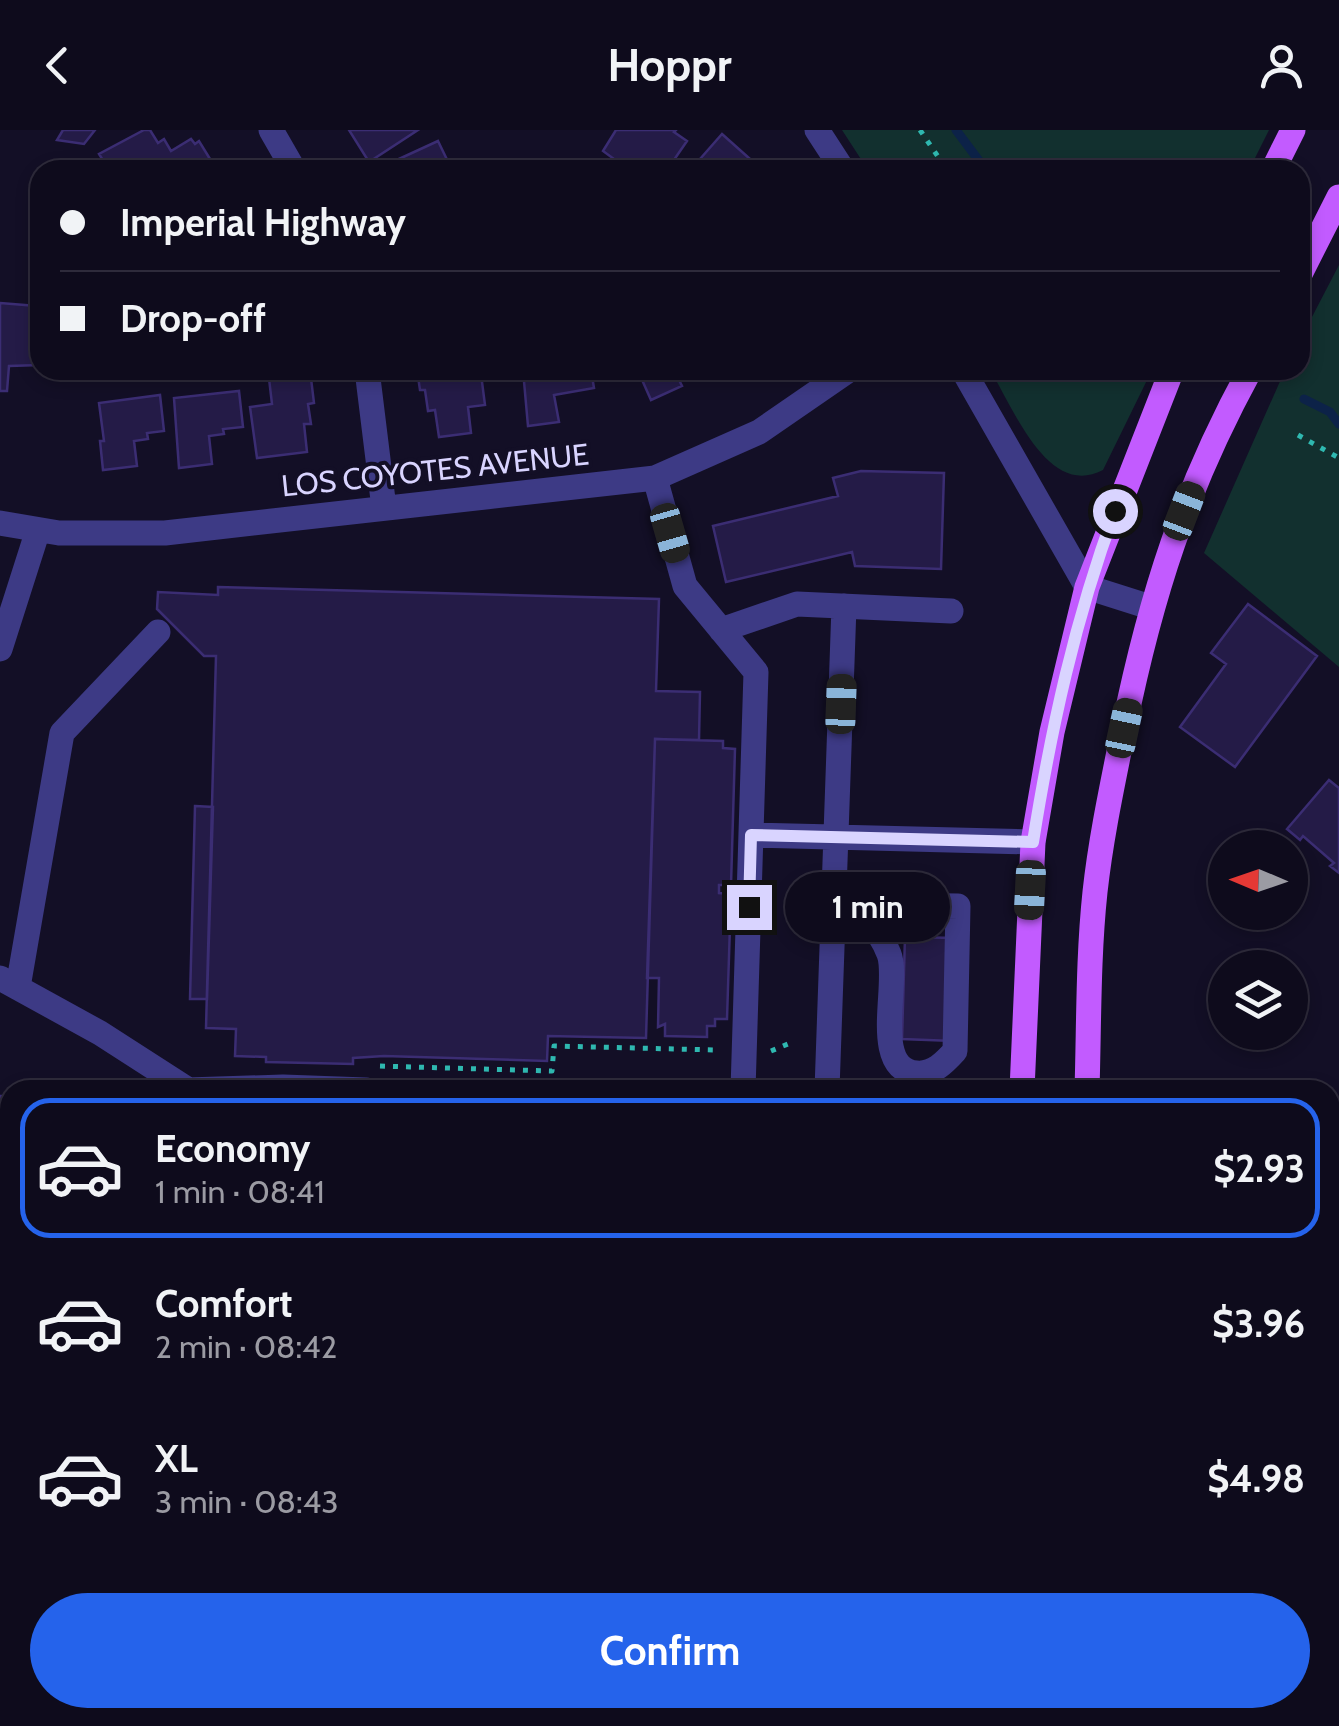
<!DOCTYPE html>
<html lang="en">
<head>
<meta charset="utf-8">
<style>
  body { margin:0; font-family:Cabin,sans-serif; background:#171425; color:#f1f3f6; height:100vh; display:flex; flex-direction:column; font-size:38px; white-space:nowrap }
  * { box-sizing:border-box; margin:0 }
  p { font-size:32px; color:#9b9ba3 }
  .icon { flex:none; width:55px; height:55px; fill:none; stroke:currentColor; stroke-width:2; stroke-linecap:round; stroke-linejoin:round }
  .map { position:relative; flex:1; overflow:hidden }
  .side { position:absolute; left:0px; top:950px; width:1340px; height:648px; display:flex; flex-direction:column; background:#0e0b1c; border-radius:30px 30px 0 0; box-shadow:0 5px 15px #0003,0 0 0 2px #2e2b3b }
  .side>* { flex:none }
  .hud { position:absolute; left:30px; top:30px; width:1280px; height:220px; border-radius:30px; box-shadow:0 5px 15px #0003,0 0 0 2px #2e2b3b; display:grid; align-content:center; height:220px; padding:0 30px; background:#0e0b1c }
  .needle { width:65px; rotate:272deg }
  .controls { position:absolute; left:1208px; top:700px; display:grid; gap:20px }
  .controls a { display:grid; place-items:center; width:100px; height:100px; border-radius:50%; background:#0e0b1c; box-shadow:0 5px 15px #0003,0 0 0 2px #2e2b3b; font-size:50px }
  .end { position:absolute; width:45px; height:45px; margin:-22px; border:12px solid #d9d4ff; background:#111; box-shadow:0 0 0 5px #111 }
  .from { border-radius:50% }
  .bubble { position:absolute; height:70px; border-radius:35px; background:#0e0b1c; box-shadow:0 5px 15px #0003,0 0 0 2px #2e2b3b; font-size:32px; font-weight:800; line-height:70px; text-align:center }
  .car { position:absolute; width:30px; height:60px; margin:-30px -15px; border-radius:12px; box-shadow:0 0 8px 2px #0007; background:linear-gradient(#222 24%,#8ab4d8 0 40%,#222 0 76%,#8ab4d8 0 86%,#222 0) }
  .hud b { display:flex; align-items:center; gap:35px; height:95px; font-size:38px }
  .hud b+b { border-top:2px solid #2e2b3b }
  .hud i { width:25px; height:25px; background:#f1f3f6 }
  ul { padding:18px 0 0; list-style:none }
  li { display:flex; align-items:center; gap:30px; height:140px; margin:0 20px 15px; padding:0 10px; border:5px solid transparent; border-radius:30px }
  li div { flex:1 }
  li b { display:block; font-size:38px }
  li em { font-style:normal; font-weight:800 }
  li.selected { border-color:#2563eb }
  li>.icon { width:90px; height:90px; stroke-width:1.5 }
  .primary-button { display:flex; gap:20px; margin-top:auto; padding:20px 30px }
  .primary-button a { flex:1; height:115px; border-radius:60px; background:#2563eb; color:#fff; font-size:40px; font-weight:800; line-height:115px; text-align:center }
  header { display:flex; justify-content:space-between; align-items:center; height:130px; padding:0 30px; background:#0e0b1c; font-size:45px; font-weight:800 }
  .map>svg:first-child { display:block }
  .green { fill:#12302f }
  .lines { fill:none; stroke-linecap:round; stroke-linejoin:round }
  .stream { stroke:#0c2248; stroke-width:9 }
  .building { fill:#241b47; stroke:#3b2d73; stroke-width:2.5 }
  .path { stroke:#2fb8b0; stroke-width:5; stroke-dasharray:5 8; stroke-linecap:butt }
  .minor { stroke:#3d3a85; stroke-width:25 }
  .major { stroke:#c25bff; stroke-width:25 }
  .route { stroke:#d9d4ff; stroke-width:12 }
  .labels { text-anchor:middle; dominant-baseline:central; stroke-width:8; stroke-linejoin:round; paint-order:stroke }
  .street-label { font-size:30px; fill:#d9d4ff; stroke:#130f26 }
</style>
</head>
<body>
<header><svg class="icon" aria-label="back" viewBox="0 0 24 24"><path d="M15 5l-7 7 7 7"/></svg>Hoppr<svg class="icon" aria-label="person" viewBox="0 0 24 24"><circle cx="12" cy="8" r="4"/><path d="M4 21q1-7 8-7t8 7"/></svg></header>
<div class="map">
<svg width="1339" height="1596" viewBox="0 0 1339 1596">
  <rect width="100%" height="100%" fill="#130f26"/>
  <path class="green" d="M842 0H1269L1249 40H868Z
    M1339 135V537L1204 423 1285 240H1300V210Z
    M990 240H1152L1103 340C1048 369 1014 279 990 240Z"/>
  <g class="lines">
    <path class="stream" d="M956 0 986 40
      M1304 269 1330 282 1339 294"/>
  </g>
  <path class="building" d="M63 0H95L84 14 57 10Z
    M144 0H150L158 13 164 9 171 21 191 9 195 14 199 11 210 29 205 31 209 37 204 40H109L99 24Z
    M349 0H418L369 32Z
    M616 0H676L674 2 687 11 667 40H629L603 21Z
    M722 4 759 37 757 40H697L693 37Z
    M438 11 452 40H375Z
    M0 173 37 176 40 179V235L9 236 7 261H0Z
    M268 240H310L314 273 308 274 311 294H304L307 322 257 328 250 277 272 274Z
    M417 240H461V246L481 244 485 275 468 277 471 303 439 307 435 280 428 281 425 260H420Z
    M523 240H591L594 258 554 265 559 292 528 296Z
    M674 240 682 256 651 270 639 243 644 240Z
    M239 261 243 297 223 299 224 304 209 306 212 334 179 338 174 268Z
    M160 265 164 301 147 303 148 309 134 311 137 336 103 340 100 311H104L99 273Z
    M861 341 944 343 941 439 855 436 852 422 726 452 713 396 838 366 833 348Z
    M218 457 659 469 656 561 700 562 699 610 655 609 646 908 548 906 547 931 384 926 353 928V934L266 932V927L235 926 236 899 206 898 216 526H204L157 479 158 462 218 465Z
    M1248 474 1317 526 1235 637 1180 597 1226 534 1211 523Z
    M655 609 723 611V618L735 619 731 755H719V763L731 764 727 889H715V896H707V907L665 906V894L658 897 659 848H647Z
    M1329 650 1339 658V743L1330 736 1334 733 1303 706 1300 710 1287 699Z
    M195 676 213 677 207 869H190Z
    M905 807 956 808 953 911 902 909Z
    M0 966H9L0 1313Z
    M1339 1091V1165L1330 1171V1097Z
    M1330 1286H1339V1380H1330Z
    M86 1588H206V1594L194 1593V1596H86Z
    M661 1588H760V1596H661Z"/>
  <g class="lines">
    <path class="path" d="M920 0 947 40
      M1298 305 1339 328
      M771 921 788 914
      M380 936 552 941 554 916 716 920
      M200 1596V1588
      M653 1596V1588"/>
    <path class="minor" d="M271 0 294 40
      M817 0 843 40
      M367 240 384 378
      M963 240 1087 457 1150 477
      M655 348 685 456 756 542 743 960
      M0 393 59 403H165L655 348 759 302 849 240
      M721 500 797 474 951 481
      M0 519 38 400
      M751 705 1033 712
      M834 774 958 776 955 921C945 932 933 945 916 943 870 938 900 852 889 824 877 793 862 787 834 774Z
      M0 848 100 903 187 959
      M18 857 62 603 158 502
      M187 960 283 957 366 960
      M827 960 844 476
      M1330 1404H1339
      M1163 1588 1173 1595 1246 1596
      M40 1596V1588
      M255 1596V1588
      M422 1596 423 1588
      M603 1596 604 1588
      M814 1596V1588
      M867 1596V1588
      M926 1596V1588
      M1276 1596 1284 1588"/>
    <path class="major" d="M1273 40 1293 0
      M1300 144 1339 67
      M1022 960 1033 712 1052 602 1087 457 1172 240
      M1087 960C1089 894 1088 828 1095 762 1101 707 1113 652 1124 597 1151 465 1185 359 1250 240
      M1004 1596V1588
      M1068 1596 1069 1588"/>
  </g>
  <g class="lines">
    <path class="route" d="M749 777 751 705 1033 712C1051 599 1075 489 1115 381"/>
  </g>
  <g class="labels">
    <g class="street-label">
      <text transform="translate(435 340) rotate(-6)">LOS COYOTES AVENUE</text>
    </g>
  </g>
</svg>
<div class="controls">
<a><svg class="needle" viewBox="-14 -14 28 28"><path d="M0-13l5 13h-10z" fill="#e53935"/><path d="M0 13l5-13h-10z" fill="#9b9ba3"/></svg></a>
<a><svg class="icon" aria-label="layers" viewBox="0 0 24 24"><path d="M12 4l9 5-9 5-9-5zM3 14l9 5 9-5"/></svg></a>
</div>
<i class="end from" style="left:1115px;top:381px"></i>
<i class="end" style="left:749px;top:777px"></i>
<div class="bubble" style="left:785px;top:742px;width:165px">1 min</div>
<i class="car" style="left:1184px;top:381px;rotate:21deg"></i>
<i class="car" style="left:670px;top:403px;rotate:164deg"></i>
<i class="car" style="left:841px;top:574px;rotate:2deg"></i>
<i class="car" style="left:1124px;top:598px;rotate:12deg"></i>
<i class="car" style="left:1030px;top:760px;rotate:183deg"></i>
<div class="hud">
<b><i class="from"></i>Imperial Highway</b>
<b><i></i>Drop-off</b>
</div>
<section class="side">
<ul>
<li class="selected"><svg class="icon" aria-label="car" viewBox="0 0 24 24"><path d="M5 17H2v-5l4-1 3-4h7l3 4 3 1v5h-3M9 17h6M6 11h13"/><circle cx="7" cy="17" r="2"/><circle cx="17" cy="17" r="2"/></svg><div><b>Economy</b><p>1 min · 08:41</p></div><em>$2.93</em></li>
<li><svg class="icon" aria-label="car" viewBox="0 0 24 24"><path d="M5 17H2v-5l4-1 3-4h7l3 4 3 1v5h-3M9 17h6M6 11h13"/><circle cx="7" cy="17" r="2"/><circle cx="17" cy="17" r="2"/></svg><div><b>Comfort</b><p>2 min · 08:42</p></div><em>$3.96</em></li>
<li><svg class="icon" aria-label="car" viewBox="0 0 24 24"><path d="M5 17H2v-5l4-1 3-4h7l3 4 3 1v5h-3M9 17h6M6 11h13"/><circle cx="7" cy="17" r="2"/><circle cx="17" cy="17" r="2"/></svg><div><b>XL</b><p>3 min · 08:43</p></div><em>$4.98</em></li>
</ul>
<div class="primary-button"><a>Confirm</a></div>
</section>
</div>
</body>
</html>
